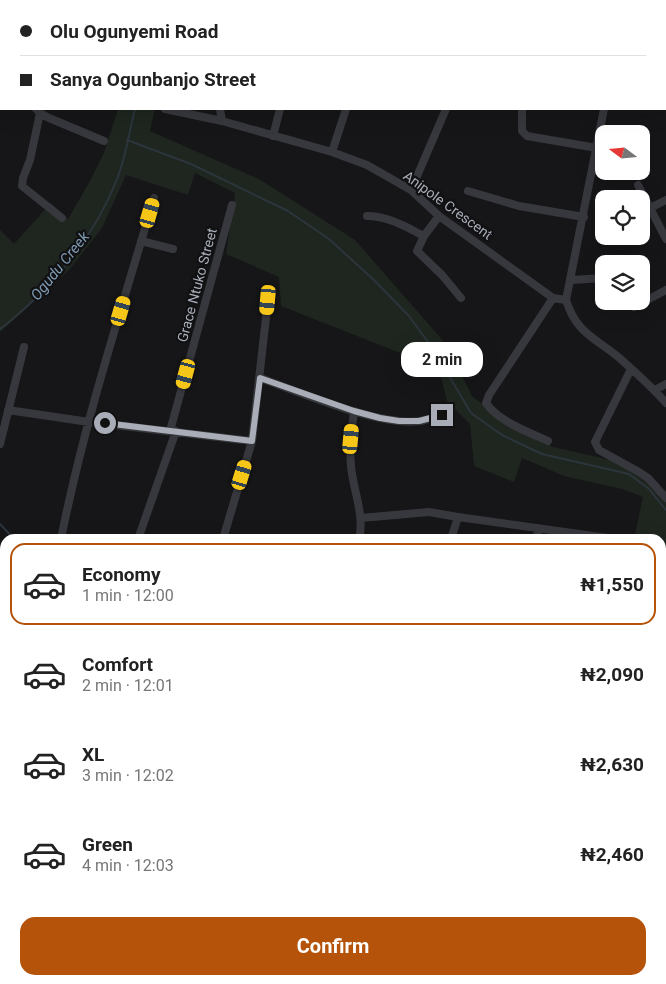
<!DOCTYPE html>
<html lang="en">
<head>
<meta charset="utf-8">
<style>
  body { margin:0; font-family:Roboto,sans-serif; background:#f2f2f2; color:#222; height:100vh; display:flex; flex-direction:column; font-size:19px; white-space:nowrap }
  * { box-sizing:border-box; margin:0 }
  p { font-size:16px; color:#767676 }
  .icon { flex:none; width:28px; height:28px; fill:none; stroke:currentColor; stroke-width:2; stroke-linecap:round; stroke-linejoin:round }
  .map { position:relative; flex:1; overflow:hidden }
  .details { position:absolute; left:0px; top:534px; width:666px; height:451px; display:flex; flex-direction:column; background:#fff; border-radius:15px 15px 0 0; box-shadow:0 5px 20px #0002 }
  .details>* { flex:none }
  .guide { position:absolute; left:0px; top:0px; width:666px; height:110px; box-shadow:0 5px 20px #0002; display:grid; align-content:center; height:110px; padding:0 20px; background:#fff }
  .needle { width:32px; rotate:286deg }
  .buttons { position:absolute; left:595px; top:125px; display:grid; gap:10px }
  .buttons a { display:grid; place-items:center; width:55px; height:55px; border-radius:10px; background:#fff; box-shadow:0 5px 20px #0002; font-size:25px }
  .end { position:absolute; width:22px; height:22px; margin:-11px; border:6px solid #a8adb8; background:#111; box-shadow:0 0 0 2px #111 }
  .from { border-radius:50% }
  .bubble { position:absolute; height:35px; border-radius:15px; background:#fff; box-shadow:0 5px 20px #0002; font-size:16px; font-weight:700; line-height:35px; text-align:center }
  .car { position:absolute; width:15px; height:30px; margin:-15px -8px; border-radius:6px; box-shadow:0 0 4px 1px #0007; background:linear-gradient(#f5c518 24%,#345 0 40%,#f5c518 0 76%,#345 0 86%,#f5c518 0) }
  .guide b { display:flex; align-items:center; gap:18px; height:48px; font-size:19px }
  .guide b+b { border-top:1px solid #e0e0e0 }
  .guide i { width:12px; height:12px; background:#222 }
  ul { padding:9px 0 0; list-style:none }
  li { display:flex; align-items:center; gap:15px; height:82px; margin:0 10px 8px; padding:0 10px; border:2px solid transparent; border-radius:15px }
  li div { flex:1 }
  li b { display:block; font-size:19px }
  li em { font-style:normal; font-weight:700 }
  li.active { border-color:#b45309 }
  li>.icon { width:45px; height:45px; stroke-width:1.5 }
  .cta { display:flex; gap:10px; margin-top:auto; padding:10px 20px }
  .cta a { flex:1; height:58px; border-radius:15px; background:#b45309; color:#fff; font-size:20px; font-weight:700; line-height:58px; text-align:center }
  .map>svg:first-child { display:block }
  .green { fill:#1e261f }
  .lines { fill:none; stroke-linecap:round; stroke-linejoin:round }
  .stream { stroke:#2c353c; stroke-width:2 }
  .minor { stroke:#37383d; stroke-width:8 }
  .route { stroke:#a8adb8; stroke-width:6 }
  .labels { text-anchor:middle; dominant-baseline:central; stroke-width:4.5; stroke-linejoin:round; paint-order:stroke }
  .street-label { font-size:14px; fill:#a8adb8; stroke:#111113 }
  .water-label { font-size:15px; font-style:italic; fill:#7f9bb3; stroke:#111113 }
</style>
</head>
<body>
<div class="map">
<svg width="666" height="984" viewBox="0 0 666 984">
  <rect width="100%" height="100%" fill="#161618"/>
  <path class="green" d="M118 109H155L150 131 259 179 355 240 445 343 472 396 514 429 553 447 619 462 643 475 666 502V591L661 589V539H634L643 497 622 489 564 476 522 458 514 482 474 466 470 424 447 401 437 362H423L281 306 279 277 226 254 235 193 195 173 188 195 126 175 102 228 69 270 0 332V230L14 244 51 203 68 219 90 181 104 153Z
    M666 625V810H661V639Z"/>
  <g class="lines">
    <path class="stream" d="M202 1 204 0
      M127 140 191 164 288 211 329 239 375 281 409 316 433 349 471 413 502 435 542 454 629 474 649 489 666 510
      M0 329C9 323 16 316 24 309 64 273 97 230 117 179 126 157 129 132 135 109
      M0 524 14 539
      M214 980 216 984"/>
    <path class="minor" d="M65 0V1
      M40 1 43 0
      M151 1 153 0
      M310 1 311 0
      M379 1 380 0
      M464 1 465 0
      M543 1 544 0
      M626 1V0
      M665 16 666 7
      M0 22 1 21
      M0 40 1 42
      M665 100 666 102
      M36 109 40 113 49 118 104 141
      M165 109 222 121 332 152 367 165 411 190 439 216 553 298 566 300C577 336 599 339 624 362 638 375 653 388 666 403
      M220 109 222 121
      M522 109V131L527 136 597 148
      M40 113 30 160 23 178 22 186 62 218
      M273 136 280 109
      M332 152 346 109
      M638 185 666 239
      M411 190 446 109
      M468 191 519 206 584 217
      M650 208 666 200
      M367 216C388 216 406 227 424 236
      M439 216 424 236 417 251 442 275 461 298
      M141 241 173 249
      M571 280 604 278
      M566 300 604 109
      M634 307 666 290
      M631 369 595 442 599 450 639 472 648 478 666 498
      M260 378C300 392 379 427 420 421 427 420 435 417 442 415
      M655 390 666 384
      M8 410 89 422 252 441
      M354 411C352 429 349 447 351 466 353 490 365 515 359 539
      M170 431 232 205
      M548 441C528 432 498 421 486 403L489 395 553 298
      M0 444 24 347
      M458 517 615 539
      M361 518 429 512 458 517 451 539
      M61 539C84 423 121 311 154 198
      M138 539 176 431
      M223 539 252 441 268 300
      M299 539 300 538
      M536 539 539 528
      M0 623 5 625
      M661 729 666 728
      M0 738 5 725
      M0 783 5 785
      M661 899 666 901
      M0 907 5 891
      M0 922 5 924
      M246 980 248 984
      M613 980 619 984
      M49 984V980
      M128 984 130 980
      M341 984V980
      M411 984V980
      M525 984 526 980"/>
  </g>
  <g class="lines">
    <path class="route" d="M105 423 252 441 260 378 354 411 380 418 399 421H419L442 415"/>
  </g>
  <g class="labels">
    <g class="street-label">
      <text transform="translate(448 205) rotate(36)">Anipole Crescent</text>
      <text transform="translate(197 285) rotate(-75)">Grace Ntuko Street</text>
    </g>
    <g class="water-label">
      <text transform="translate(60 266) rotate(-51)">Ogudu Creek</text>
    </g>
  </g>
</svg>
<div class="buttons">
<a><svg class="needle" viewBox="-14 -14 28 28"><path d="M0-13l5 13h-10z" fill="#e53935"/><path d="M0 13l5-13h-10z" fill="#767676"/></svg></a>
<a><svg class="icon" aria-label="locate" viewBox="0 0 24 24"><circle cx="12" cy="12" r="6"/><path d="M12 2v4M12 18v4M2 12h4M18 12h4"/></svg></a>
<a><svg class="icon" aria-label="layers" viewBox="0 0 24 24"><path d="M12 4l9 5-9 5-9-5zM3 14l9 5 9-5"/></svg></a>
</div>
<i class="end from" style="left:105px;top:423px"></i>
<i class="end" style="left:442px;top:415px"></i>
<div class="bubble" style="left:401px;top:342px;width:82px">2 min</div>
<i class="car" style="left:150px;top:213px;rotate:16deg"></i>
<i class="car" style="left:268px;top:300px;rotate:185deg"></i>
<i class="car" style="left:121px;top:311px;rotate:16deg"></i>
<i class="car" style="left:186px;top:374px;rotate:195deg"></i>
<i class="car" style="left:351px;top:439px;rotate:5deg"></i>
<i class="car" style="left:242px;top:475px;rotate:17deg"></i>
<div class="guide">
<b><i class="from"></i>Olu Ogunyemi Road</b>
<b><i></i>Sanya Ogunbanjo Street</b>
</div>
<section class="details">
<ul>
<li class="active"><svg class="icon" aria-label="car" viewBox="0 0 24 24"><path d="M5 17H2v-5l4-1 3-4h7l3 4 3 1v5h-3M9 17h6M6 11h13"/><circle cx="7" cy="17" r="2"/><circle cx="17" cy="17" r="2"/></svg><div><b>Economy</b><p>1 min · 12:00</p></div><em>₦1,550</em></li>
<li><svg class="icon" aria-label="car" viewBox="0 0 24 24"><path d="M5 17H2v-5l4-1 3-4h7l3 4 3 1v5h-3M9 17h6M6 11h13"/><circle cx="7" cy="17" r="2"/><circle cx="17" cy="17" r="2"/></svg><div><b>Comfort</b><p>2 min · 12:01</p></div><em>₦2,090</em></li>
<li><svg class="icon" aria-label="car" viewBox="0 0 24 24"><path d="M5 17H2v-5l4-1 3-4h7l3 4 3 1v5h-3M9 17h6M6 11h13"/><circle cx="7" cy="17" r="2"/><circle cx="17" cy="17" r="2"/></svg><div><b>XL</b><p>3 min · 12:02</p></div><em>₦2,630</em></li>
<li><svg class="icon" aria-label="car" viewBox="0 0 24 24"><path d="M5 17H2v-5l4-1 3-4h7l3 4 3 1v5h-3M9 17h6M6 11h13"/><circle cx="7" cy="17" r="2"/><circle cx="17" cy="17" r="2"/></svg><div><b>Green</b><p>4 min · 12:03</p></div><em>₦2,460</em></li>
</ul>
<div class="cta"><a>Confirm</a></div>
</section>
</div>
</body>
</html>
